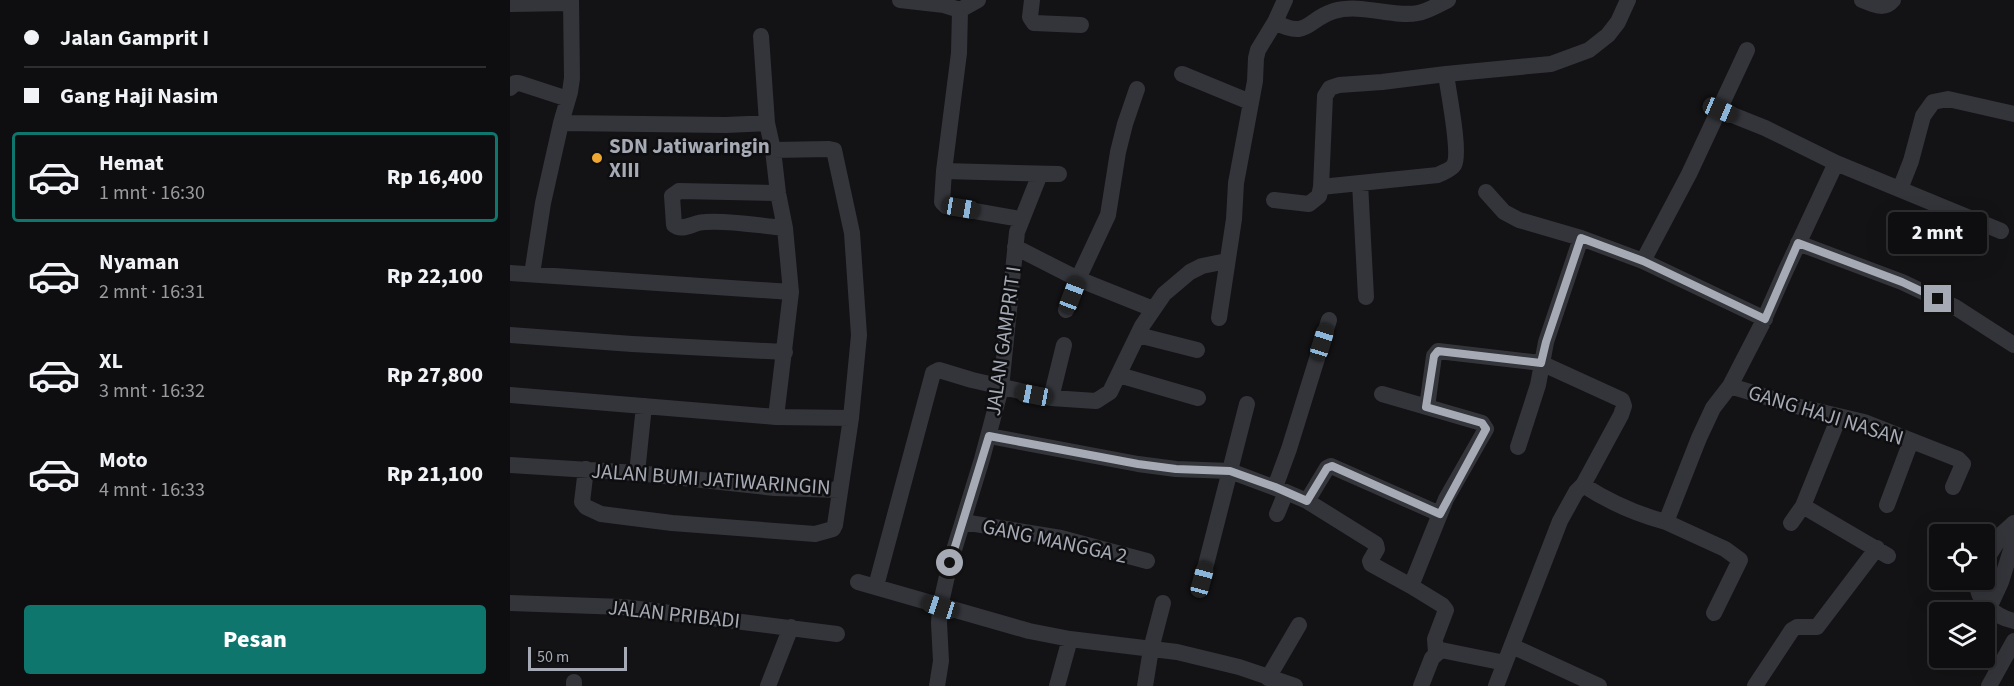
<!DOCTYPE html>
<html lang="id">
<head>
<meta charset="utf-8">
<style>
  body { margin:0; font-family:"Source Sans 3",sans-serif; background:#171719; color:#f1f3f6; height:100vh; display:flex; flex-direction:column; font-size:22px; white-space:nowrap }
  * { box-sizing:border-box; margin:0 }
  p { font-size:20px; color:#9b9c9f }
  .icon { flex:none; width:33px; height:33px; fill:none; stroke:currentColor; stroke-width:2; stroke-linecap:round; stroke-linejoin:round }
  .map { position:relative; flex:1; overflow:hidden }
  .sheet { display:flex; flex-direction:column; background:#0e0e10; width:510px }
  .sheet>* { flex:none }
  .hud { display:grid; align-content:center; height:132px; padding:0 24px; background:#0e0e10 }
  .fabs { position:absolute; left:1419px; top:524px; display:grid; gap:12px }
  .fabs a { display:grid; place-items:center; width:66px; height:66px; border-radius:6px; background:#0e0e10; box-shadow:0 6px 24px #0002,0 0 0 2px #2e2e30; font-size:30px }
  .scale { position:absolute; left:18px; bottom:15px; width:99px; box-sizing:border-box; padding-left:6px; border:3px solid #a5aab5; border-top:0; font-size:16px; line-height:21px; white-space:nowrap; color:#a5aab5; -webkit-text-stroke:4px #0e0e10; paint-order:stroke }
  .end { position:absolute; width:27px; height:27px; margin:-14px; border:8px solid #a5aab5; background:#111; box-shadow:0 0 0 3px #111 }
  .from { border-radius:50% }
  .bubble { position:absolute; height:42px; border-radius:6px; background:#0e0e10; box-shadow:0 6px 24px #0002,0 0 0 2px #2e2e30; font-size:20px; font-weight:800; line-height:42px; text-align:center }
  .car { position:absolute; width:18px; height:36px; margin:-18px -9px; border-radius:8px; box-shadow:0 0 4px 2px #0007; background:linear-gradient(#222 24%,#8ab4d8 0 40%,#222 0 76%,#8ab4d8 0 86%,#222 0) }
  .hud b { display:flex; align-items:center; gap:21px; height:57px; font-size:22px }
  .hud b+b { border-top:2px solid #2e2e30 }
  .hud i { width:15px; height:15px; background:#f1f3f6 }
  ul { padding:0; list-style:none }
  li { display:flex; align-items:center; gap:18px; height:90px; margin:0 12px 9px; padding:0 12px; border:3px solid transparent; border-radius:6px }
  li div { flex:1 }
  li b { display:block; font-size:22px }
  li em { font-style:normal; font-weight:800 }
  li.on { border-color:#0f766e }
  li>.icon { width:54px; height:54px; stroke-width:1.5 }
  .button { display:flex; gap:12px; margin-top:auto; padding:12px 24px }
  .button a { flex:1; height:69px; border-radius:6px; background:#0f766e; color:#fff; font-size:24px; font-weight:800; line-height:69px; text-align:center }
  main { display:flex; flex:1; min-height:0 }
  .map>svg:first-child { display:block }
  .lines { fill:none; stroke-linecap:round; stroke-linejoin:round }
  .minor { stroke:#34353a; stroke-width:16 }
  .route { stroke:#a5aab5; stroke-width:8 }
  .poi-dot { fill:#eea832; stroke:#0e0e10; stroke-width:2 }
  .labels { text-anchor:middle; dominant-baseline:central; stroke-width:5; stroke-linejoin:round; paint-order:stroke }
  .poi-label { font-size:21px; font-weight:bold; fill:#a5aab5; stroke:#0e0e10; text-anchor:start }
  .street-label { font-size:21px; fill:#a5aab5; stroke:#0e0e10 }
</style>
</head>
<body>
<main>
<section class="sheet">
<div class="hud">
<b><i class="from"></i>Jalan Gamprit I</b>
<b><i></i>Gang Haji Nasim</b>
</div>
<ul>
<li class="on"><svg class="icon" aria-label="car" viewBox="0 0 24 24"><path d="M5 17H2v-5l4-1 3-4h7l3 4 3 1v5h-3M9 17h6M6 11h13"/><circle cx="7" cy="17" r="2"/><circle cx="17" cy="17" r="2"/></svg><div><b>Hemat</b><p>1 mnt · 16:30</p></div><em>Rp 16,400</em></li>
<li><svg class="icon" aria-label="car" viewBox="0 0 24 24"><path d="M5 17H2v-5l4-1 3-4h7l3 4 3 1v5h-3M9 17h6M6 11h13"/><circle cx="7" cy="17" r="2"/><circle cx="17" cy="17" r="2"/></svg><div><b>Nyaman</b><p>2 mnt · 16:31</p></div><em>Rp 22,100</em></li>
<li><svg class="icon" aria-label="car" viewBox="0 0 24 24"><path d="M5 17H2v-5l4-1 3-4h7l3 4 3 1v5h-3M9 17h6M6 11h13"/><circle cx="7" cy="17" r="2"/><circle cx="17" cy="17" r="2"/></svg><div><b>XL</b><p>3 mnt · 16:32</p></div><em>Rp 27,800</em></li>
<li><svg class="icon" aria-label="car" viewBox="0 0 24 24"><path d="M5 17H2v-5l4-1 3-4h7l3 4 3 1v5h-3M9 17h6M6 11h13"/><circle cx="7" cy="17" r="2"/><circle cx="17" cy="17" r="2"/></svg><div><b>Moto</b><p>4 mnt · 16:33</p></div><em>Rp 21,100</em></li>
</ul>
<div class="button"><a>Pesan</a></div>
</section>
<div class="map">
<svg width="1504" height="686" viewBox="0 0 1504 686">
  <rect width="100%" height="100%" fill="#131315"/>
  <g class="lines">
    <path class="minor" d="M390 0 434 5 450 10 468 0
      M522 0 520 17 524 23 571 25
      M1352 0C1363 4 1374 11 1383 0
      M0 4 61 3
      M450 10 449 53 434 171 432 202 436 206 510 219
      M765 22C798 40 797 19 824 11 851 3 884 18 908 13 918 11 928 5 938 0
      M251 36 257 123 263 150 268 193 275 228 281 292 266 417 341 418
      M672 74 740 102
      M936 74C938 91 951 153 944 165 941 170 933 172 928 175L811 187 815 96 820 88 829 85 872 82 936 74 1041 64 1079 50 1098 35 1108 22 1118 0
      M0 88 5 83H9L58 99
      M1210 110 1255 128 1326 163
      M51 123 216 125 257 123
      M434 171 549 174
      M850 183 856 297
      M1390 189 1401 161 1413 116 1423 102 1438 99 1504 114
      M976 192 994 212 1009 220 1071 238 1133 261 1255 319
      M268 193 169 191 162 196 164 225C173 232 184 222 195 222 221 220 249 226 275 228
      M764 200 799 204 809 196 811 187
      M1288 243 1392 282 1445 307 1504 345
      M505 247 568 279 643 309
      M1133 261 1179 174 1237 50
      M0 273 281 292
      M22 274 33 203 51 123 60 92 62 78 61 0
      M556 310 568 279 598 215 608 152 615 124 627 89
      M709 318 724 219 726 183 745 81 746 58 748 50 765 22 775 0
      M0 335 122 344 275 352
      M628 335 687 350
      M609 375 688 398
      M1220 386 1286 406 1354 422 1448 459 1453 464 1443 487
      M872 394 972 423 976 429 936 499 901 586 932 605 936 610 925 639 926 653
      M0 395 266 417
      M541 398 554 345
      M917 407 924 356 928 351 1031 363 1112 400 1114 406 1111 415 1073 485
      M1329 417 1293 506 1378 556
      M479 436 628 464 666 469 720 471 776 492 767 514
      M1008 447 1028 385 1036 342 1071 238
      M0 465 127 473 265 488 330 490
      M76 469 72 502 76 507 91 514 162 523 305 534 323 529 325 525 341 418 349 335 342 233 324 150 319 149 263 150
      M127 473 134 406
      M765 487 779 449 819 320
      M776 492 797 501 866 544 867 549 860 561 861 564 901 586
      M797 501 817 468 821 466 930 514
      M1377 505 1401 441
      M453 522 551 538 637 561
      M1156 522 1215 549 1230 560 1204 613
      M1281 523 1293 506
      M1474 563 1493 533 1504 523
      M1467 579C1465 600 1485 617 1504 621
      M692 580 737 404
      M348 582 519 631 560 639 667 652 729 667 785 686
      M366 586 423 373 429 370 462 380 541 398 586 401 600 392 632 326 654 294 680 272 692 266 717 261
      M0 603 113 607 327 634
      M1479 608 1491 582 1504 540
      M1002 646 1089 686
      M758 678 789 625
      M64 686V682
      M258 686 281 627
      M427 686 431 661 429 623 430 607 440 563 472 459 491 388 507 232 530 174
      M547 686 560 639
      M635 686 641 649 653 603
      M911 686 922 658 931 650 995 663
      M986 686 1050 521 1066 492 1073 485C1099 502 1126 514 1156 522L1189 438 1203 408 1220 386 1252 324 1275 272 1326 163 1491 231
      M1245 686 1282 630 1287 627H1307L1367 548
      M1479 686 1504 641"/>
  </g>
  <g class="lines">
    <path class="route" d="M440 563 479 436 628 464 666 469 720 471 765 487 797 501 817 468 822 466 930 514 976 429 972 423 916 407 924 356 928 351 1031 363 1036 342 1071 238 1133 261 1255 319 1288 243 1392 282 1428 299"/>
  </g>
  <circle class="poi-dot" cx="87" cy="158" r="6"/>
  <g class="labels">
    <g class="poi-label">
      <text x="99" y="146">SDN Jatiwaringin<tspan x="99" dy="24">XIII</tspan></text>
    </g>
    <g class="street-label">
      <text transform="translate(493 341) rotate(-82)">JALAN GAMPRIT I</text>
      <text transform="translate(1316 415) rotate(17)">GANG HAJI NASAN</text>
      <text transform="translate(201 479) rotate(4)">JALAN BUMI JATIWARINGIN</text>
      <text transform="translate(545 541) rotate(12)">GANG MANGGA 2</text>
      <text transform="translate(164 614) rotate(6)">JALAN PRIBADI</text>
    </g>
  </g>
</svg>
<div class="fabs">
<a><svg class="icon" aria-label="locate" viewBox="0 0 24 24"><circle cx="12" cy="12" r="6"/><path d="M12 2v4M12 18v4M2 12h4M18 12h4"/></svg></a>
<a><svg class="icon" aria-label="layers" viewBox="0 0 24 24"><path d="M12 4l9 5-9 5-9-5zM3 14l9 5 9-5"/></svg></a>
</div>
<div class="scale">50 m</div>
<i class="end from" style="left:440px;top:563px"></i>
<i class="end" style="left:1428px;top:299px"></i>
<div class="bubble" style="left:1378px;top:212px;width:99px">2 mnt</div>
<i class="car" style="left:1210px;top:110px;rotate:113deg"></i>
<i class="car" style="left:451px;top:208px;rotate:100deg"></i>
<i class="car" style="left:562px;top:295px;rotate:21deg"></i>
<i class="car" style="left:812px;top:342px;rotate:17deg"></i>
<i class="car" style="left:524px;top:395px;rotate:281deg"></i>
<i class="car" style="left:692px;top:580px;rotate:15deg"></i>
<i class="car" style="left:430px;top:607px;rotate:288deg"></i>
</div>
</main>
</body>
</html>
